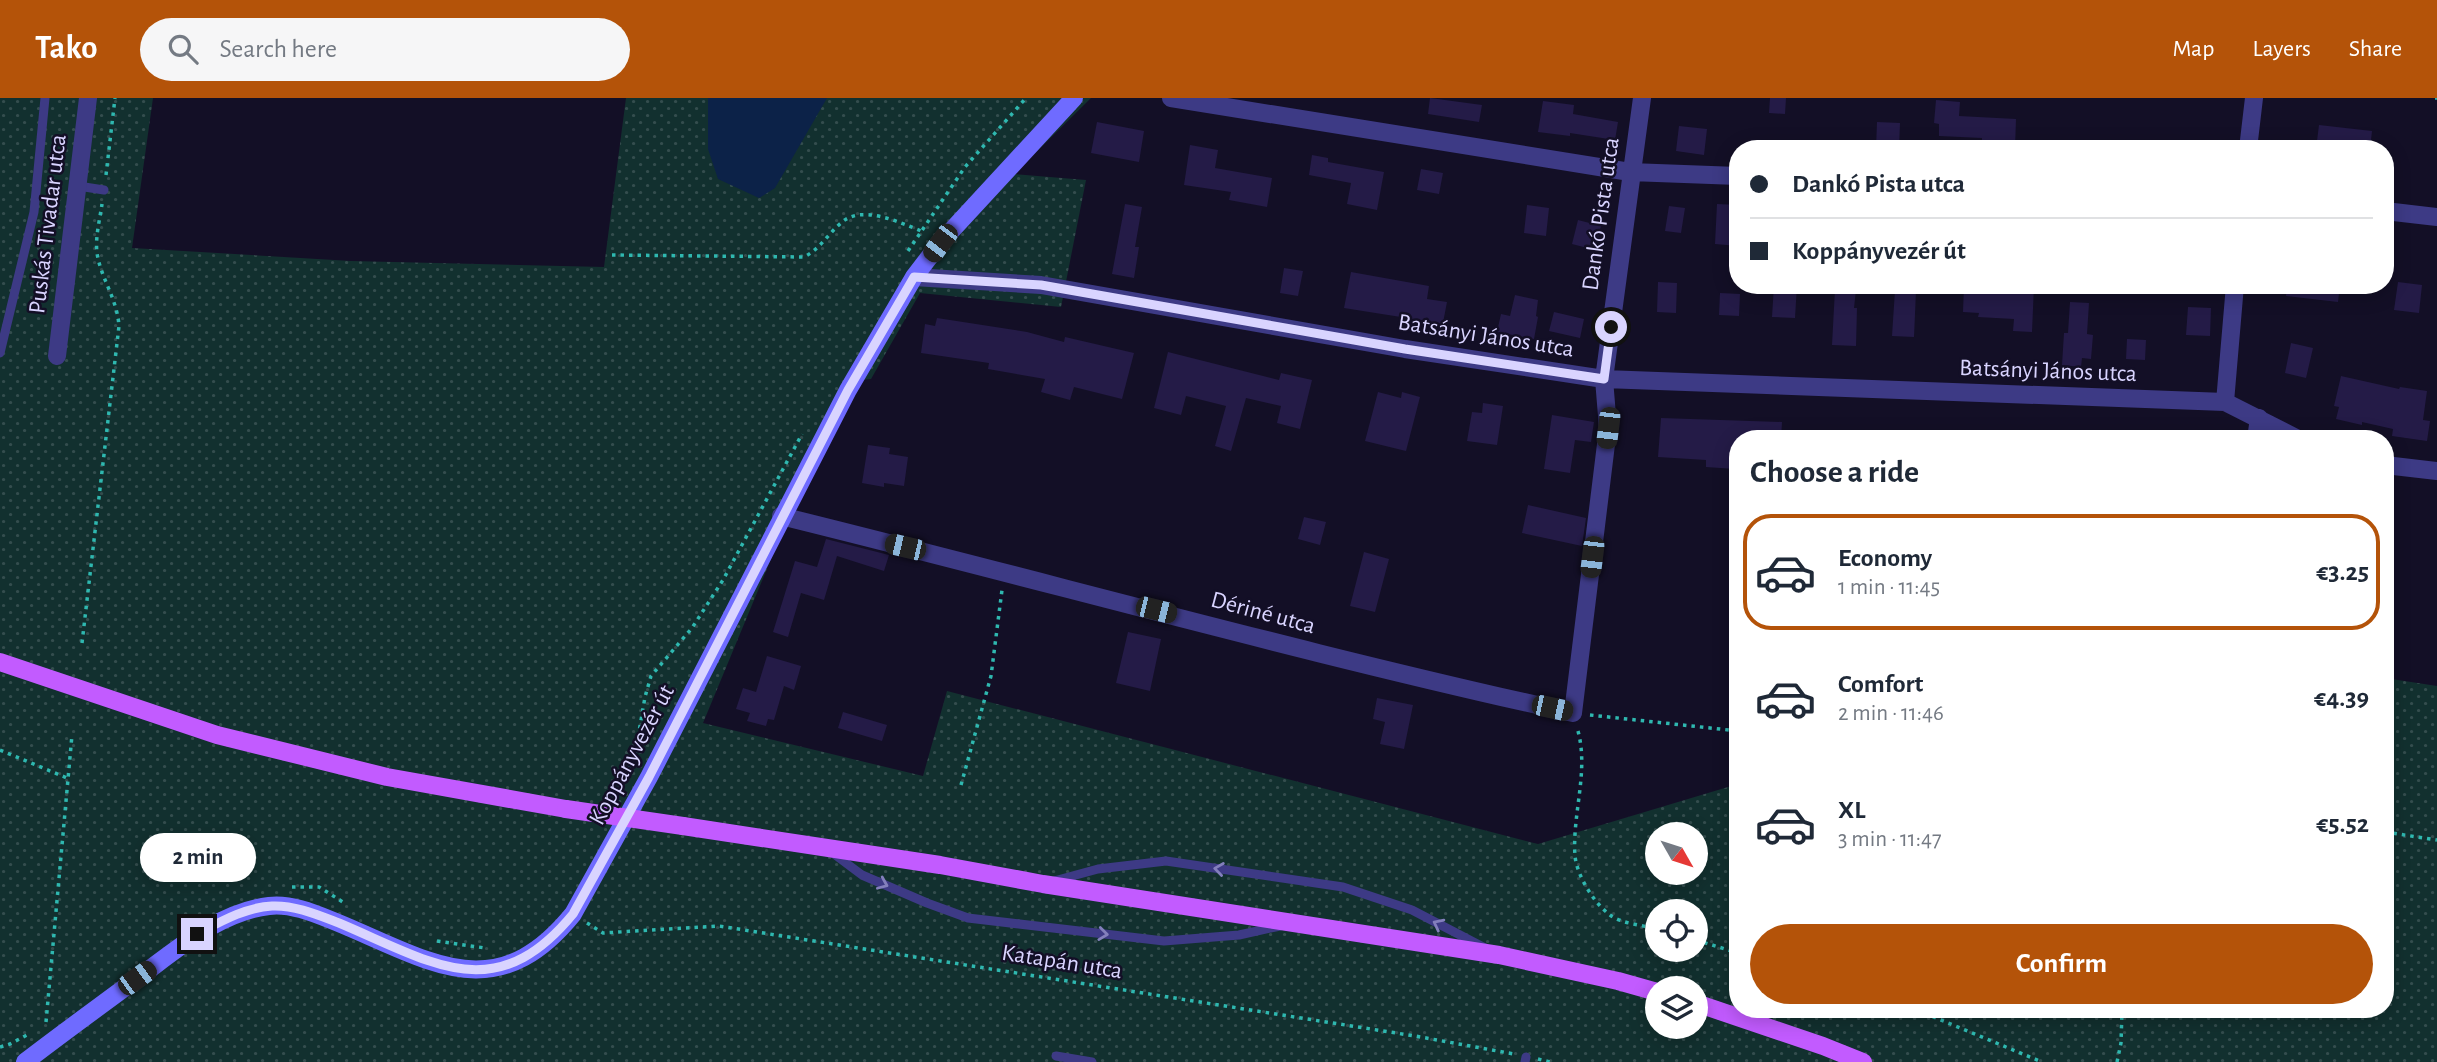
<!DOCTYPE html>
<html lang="en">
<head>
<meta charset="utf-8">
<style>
  body { margin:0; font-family:"Alegreya Sans",sans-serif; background:#f6f6f7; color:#1f2937; height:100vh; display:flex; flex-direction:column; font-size:26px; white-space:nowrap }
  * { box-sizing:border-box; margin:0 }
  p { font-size:23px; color:#747a83 }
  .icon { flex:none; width:38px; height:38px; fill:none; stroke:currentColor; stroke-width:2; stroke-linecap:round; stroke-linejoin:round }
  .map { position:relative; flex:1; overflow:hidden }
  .drawer { position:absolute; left:1729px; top:332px; width:665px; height:588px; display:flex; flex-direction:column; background:#fff; border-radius:28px; box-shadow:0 4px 18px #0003 }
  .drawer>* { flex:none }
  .top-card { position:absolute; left:1729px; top:42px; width:665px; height:154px; border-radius:28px; box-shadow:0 4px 18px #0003; display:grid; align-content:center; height:154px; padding:0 21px; background:#fff }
  .needle { width:46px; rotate:129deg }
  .controls { position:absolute; left:1645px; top:724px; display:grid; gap:14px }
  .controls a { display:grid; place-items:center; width:63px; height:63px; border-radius:50%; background:#fff; box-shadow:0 4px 18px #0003; font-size:35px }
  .end { position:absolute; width:32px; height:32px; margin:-16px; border:9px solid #d9d4ff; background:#111; box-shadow:0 0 0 4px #111 }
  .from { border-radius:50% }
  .bubble { position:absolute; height:49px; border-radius:24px; background:#fff; box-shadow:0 4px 18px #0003; font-size:23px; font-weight:600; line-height:49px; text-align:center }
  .car { position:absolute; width:21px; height:42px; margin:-21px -10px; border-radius:9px; box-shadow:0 0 5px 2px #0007; background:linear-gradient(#222 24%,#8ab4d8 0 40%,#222 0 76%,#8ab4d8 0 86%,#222 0) }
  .top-card b { display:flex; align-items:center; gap:24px; height:66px; font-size:26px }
  .top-card b+b { border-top:2px solid #e0e1e3 }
  .top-card i { width:18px; height:18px; background:#1f2937 }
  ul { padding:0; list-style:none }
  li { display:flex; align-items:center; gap:21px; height:116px; margin:0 14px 10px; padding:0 7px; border:4px solid transparent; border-radius:28px }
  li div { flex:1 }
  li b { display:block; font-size:26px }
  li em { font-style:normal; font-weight:600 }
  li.current { border-color:#b45309 }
  li>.icon { width:63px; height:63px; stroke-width:1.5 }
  h2 { padding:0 21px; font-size:32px; line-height:84px }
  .button { display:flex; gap:14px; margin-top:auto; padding:14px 21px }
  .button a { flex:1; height:80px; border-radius:42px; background:#b45309; color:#fff; font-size:28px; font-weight:600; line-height:80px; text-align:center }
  header { display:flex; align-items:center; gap:42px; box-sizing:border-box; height:98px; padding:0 35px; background:#b45309; color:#fff }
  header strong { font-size:33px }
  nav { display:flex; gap:38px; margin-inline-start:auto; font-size:24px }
  .search { width:490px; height:63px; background:#f6f6f7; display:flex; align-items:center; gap:18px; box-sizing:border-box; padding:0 24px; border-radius:38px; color:#747a83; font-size:26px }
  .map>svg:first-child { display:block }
  .grass { fill:url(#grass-dots); fill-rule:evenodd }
  .water { fill:#0c2248 }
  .building { fill:#241b47 }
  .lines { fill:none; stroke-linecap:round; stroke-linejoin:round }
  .path { stroke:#2fb8b0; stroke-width:3.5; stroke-dasharray:3.5 5; stroke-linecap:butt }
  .lane { stroke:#3d3a85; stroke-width:9 }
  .street { stroke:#3d3a85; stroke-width:18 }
  .secondary { stroke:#6f6bff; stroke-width:18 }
  .primary { stroke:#c25bff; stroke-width:18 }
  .primary-bridge { stroke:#c25bff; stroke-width:18 }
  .oneway { stroke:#837fbc }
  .route { stroke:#d9d4ff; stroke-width:9 }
  .labels { text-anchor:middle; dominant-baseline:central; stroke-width:5; stroke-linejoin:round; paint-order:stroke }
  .street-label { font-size:24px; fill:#d9d4ff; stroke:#130f26 }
</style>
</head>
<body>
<header>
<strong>Tako</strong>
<div class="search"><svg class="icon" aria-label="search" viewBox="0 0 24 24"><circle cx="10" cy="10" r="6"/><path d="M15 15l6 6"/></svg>Search here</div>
<nav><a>Map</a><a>Layers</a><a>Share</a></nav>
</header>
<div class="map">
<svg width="2437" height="964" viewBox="0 0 2437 964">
  <defs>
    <pattern id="grass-dots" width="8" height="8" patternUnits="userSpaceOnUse" patternTransform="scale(1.75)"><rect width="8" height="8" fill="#12302f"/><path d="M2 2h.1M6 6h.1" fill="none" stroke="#344d4e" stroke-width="1.8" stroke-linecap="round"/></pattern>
  </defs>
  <rect width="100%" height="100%" fill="#130f26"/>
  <path class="grass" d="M0 0H153L132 150 351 163 604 169 626 0H1091L1014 76 1086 82 1061 209 920 195 871 281 860 282 798 396 703 625 923 678 947 593 1538 746 1738 686V912H2385V580L2437 588V964H0ZM1657 737H1696V775H1657ZM1657 814H1696V852H1657ZM1657 891H1696V929H1657Z"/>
  <path class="water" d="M708 0H827L775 90 759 100 718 81 708 51Z"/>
  <path class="building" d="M1430 0 1482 7 1479 24 1428 16Z
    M1770 0H1786L1785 16 1769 15Z
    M1936 2 1960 4 1959 18 2016 21 2015 51H1982V40L1939 38V26L1934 25Z
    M1543 3 1574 7 1573 16 1618 24 1615 42 1570 35V38L1538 34Z
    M1097 24 1144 33 1139 64 1091 55Z
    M1877 24 1900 25 1899 51H1876Z
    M2319 27 2372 33 2370 51H2316Z
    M1679 28 1707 31 1704 57 1676 53Z
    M1190 47 1218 52 1215 70 1272 80 1267 109 1229 102 1231 94 1184 87Z
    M1312 57 1328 60V64L1384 74 1377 112 1347 106 1351 85 1309 77Z
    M1421 71 1443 75 1439 96 1417 92Z
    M1125 106 1142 109 1135 149H1139L1134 180 1112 176Z
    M1717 106 1738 107V148L1715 146Z
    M1527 107 1549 110 1546 138 1524 135Z
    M1669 108 1685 110 1681 135 1665 133Z
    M1578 122 1601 128 1595 152 1572 146Z
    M1284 170 1303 173 1298 198 1280 195Z
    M1351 174 1429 188 1427 201 1447 204 1442 230 1425 227 1426 223 1344 210Z
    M1658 184 1677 185 1676 215 1657 214Z
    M2398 184 2422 187 2419 215 2394 212Z
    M1774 187H1797L1795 220 1772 219Z
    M1964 187H2034L2032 234 2013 233 2014 221 1978 219 1979 215 1963 214Z
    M2287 187H2340L2338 204 2286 198Z
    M1835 191 1856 192 1854 210H1857L1856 248 1832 247Z
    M1895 192 1916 193 1914 239 1892 238Z
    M1720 195 1740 196 1739 218 1719 217Z
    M1515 197 1538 202 1536 218 1538 219 1534 241 1497 234 1501 216 1510 218Z
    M2070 204 2089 205 2087 236 2093 237 2091 261 2082 260 2081 269 2062 267 2064 235H2068Z
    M2188 209 2211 210 2210 238 2186 237Z
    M1554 214 1584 221 1580 240 1549 233Z
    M937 220 1027 234 1064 244 1065 239 1134 255 1122 301 1074 289 1070 302 1041 294 1045 281 988 271 989 265 921 255 925 226 935 228Z
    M2127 241 2146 242 2145 262 2126 261Z
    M2291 245 2313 250 2306 280 2285 275Z
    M1168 254 1279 282 1281 275 1312 282 1300 331 1277 325 1281 308 1246 300 1231 353 1215 348 1226 308 1186 298 1181 317 1154 310Z
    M2341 278 2399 291 2400 289 2427 293 2423 322 2430 323 2427 343 2392 338 2393 331 2362 324V327L2336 321 2339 309 2334 308Z
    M1378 294 1401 300 1402 294 1420 299 1406 353 1365 343Z
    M1483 305 1503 308 1497 347 1467 343 1472 314 1482 315Z
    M1552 317 1594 324 1591 344 1575 342 1570 375 1544 371Z
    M1661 320 1782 324 1781 341H1737L1735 371 1706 369V362L1658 359Z
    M868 347 890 350 889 356 908 359 904 388 884 385V389L862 385Z
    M1528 407 1586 420 1582 448 1522 435Z
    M1304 419 1326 424 1320 447 1298 441Z
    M826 441 889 457 884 473 837 458 824 502 801 495 788 539 773 534 795 463 817 469Z
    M1364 454 1389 461 1375 514 1350 508Z
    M1128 534 1161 541 1150 593 1116 585Z
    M767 558 801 568 794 592 784 588 774 622 768 621 766 628 747 623 750 615 736 611 743 590 756 594Z
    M1377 600 1413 607 1404 651 1380 646 1385 624 1373 621Z
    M843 614 887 627 882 643 838 630Z"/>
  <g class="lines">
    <path class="path" d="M2435 0H2437
      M106 77 115 0
      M908 153 965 69 1026 0
      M612 157 804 159C820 151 828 136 841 125 861 106 899 124 921 133
      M82 545 119 228C117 200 101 181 97 155 95 139 100 121 102 106
      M1590 617 1738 633
      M1578 633C1589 674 1572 716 1575 758 1577 778 1594 805 1610 817 1622 826 1643 827 1657 831
      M0 652 67 680
      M625 679 635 657 645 599 651 578 692 530 723 482 802 336
      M961 687 991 578 1002 492
      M2385 734 2437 742
      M292 789H319L346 806
      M587 825 603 835 719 828 1415 938 1514 956
      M1696 842 1738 855
      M437 843 485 850
      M1917 912 2042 964
      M46 924 72 637
      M0 949 10 946 27 937
      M1538 961 1550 964
      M2117 964 2121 945 2122 912"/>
    <path class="lane" d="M78 88 104 92
      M0 255 34 114 45 0
      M830 753 862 777 927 805 968 820 1164 843 1239 837 1280 828
      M1054 783 1098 771 1166 763 1343 789 1412 812 1485 850
      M1056 958 1092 964
      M1525 964 1526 959"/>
    <path class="street" d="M1171 0 1630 74 1738 78
      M2248 51 2254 0
      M2385 113 2437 119
      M914 179 1041 187 1405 251 1604 281 2225 304 2298 341
      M57 258 88 0
      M2225 304 2235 187
      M2256 341 2259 320
      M2385 367 2437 373
      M781 418C1045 483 1308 557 1573 615L1608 330 1604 281 1642 0"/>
    <path class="secondary" d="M25 964C60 937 96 911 131 885 173 855 217 814 269 808 291 805 316 816 336 824 429 862 495 912 573 816L649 679 848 292 914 179 940 145 1074 0"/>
    <path class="primary" d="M0 564 217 637 387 679 566 711
      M683 728 940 767 1043 786 1499 857 1618 883 1657 894
      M1696 905 1823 948 1863 964"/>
    <path class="primary-bridge" d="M566 711 683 728"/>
  </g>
  <defs><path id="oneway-chevron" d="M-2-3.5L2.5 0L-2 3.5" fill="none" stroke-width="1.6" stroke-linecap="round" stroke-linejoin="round" transform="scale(1.75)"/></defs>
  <g class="oneway">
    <use href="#oneway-chevron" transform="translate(1219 771) rotate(-172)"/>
    <use href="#oneway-chevron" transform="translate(883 786) rotate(23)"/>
    <use href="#oneway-chevron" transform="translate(1438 826) rotate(-153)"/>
    <use href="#oneway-chevron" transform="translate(1103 836) rotate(7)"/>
  </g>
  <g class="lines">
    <path class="route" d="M197 836C220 824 246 809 272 808 295 807 318 817 339 825 432 864 495 911 573 816L649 679 848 292 914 179 1041 187 1405 251 1604 281 1611 229"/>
  </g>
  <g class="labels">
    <g class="street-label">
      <text transform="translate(1601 116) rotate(-82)">Dankó Pista utca</text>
      <text transform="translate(48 126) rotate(-83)">Puskás Tivadar utca</text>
      <text transform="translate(1486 238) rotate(9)">Batsányi János utca</text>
      <text transform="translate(2048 273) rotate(2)">Batsányi János utca</text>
      <text transform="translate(1263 515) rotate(15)">Dériné utca</text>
      <text transform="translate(632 657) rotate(-62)">Koppányvezér út</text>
      <text transform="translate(1062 864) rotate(9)">Katapán utca</text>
    </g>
  </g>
</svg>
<div class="controls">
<a><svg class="needle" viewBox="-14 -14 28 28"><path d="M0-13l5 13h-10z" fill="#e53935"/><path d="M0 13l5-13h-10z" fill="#747a83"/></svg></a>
<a><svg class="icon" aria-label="locate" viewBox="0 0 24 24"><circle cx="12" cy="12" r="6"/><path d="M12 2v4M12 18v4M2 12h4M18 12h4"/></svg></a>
<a><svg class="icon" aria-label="layers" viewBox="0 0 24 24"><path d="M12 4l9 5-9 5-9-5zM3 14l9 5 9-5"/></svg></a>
</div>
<i class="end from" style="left:1611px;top:229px"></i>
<i class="end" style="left:197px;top:836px"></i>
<div class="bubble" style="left:140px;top:735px;width:116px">2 min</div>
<i class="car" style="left:940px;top:145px;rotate:217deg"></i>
<i class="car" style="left:1608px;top:330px;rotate:187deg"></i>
<i class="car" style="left:905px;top:449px;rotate:283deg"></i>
<i class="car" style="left:1592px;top:459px;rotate:187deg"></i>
<i class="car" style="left:1156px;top:512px;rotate:104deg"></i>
<i class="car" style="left:1552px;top:610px;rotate:102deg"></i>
<i class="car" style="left:137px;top:880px;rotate:54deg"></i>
<div class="top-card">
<b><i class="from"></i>Dankó Pista utca</b>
<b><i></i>Koppányvezér út</b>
</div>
<section class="drawer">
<h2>Choose a ride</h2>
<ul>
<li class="current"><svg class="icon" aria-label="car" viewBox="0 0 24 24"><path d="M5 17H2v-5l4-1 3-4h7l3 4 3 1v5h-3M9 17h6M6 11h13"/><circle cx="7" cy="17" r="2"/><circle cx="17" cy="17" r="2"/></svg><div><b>Economy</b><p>1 min · 11:45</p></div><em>€3.25</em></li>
<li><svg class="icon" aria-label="car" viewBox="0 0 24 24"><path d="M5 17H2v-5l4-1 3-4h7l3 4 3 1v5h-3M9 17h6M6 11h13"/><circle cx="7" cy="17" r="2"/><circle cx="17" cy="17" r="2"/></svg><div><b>Comfort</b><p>2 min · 11:46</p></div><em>€4.39</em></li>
<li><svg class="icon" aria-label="car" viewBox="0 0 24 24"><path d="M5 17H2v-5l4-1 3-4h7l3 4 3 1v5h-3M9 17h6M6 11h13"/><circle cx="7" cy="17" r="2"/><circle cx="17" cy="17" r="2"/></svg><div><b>XL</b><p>3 min · 11:47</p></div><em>€5.52</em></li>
</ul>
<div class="button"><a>Confirm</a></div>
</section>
</div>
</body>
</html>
